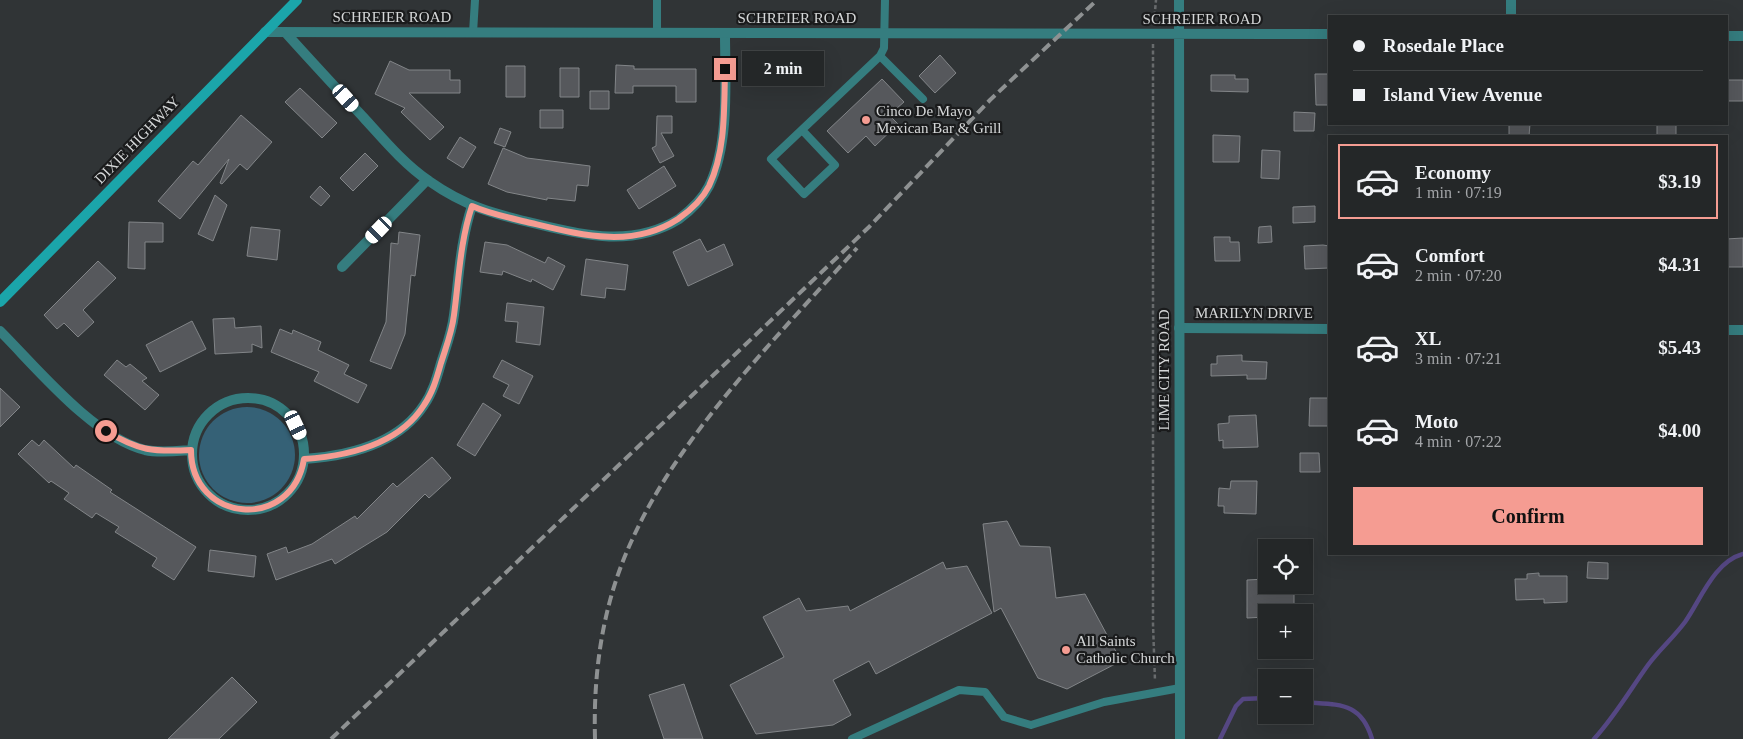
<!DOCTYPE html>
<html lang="en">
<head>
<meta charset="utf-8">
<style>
  body { margin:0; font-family:"Times New Roman",serif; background:#2c2f30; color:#f1f3f6; height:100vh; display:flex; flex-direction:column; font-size:19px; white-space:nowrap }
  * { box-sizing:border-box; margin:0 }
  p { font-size:16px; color:#a3a5a8 }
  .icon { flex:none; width:28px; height:28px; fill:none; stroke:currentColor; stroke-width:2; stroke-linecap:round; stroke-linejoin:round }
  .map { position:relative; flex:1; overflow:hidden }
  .details { position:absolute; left:1328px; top:135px; width:400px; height:420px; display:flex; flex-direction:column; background:#242728; border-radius:0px; box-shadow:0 5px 20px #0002,0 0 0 1px #414445 }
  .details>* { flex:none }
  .hud { position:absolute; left:1328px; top:15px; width:400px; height:110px; border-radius:0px; box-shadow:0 5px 20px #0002,0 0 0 1px #414445; display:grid; align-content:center; height:110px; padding:0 25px; background:#242728 }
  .tools { position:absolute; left:1258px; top:539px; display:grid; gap:10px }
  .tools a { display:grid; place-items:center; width:55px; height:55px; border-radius:0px; background:#242728; box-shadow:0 5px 20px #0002,0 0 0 1px #414445; font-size:25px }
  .end { position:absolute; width:22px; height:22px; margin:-11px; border:6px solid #f59c92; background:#111; box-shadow:0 0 0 2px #111 }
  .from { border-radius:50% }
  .bubble { position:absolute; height:35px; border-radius:0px; background:#242728; box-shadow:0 5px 20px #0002,0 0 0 1px #414445; font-size:16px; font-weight:800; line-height:35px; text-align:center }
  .car { position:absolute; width:15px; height:30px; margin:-15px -8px; border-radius:6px; box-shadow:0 0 4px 1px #0007; background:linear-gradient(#fff 24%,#345 0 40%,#fff 0 76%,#345 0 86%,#fff 0) }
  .hud b { display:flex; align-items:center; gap:18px; height:48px; font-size:19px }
  .hud b+b { border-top:1px solid #414445 }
  .hud i { width:12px; height:12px; background:#f1f3f6 }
  ul { padding:9px 0 0; list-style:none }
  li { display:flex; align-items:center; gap:15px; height:75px; margin:0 10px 8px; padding:0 15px; border:2px solid transparent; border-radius:0px }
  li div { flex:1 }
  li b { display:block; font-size:19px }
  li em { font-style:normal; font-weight:800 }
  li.selected { border-color:#f59c92 }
  li>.icon { width:45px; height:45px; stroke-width:1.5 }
  .button { display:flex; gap:10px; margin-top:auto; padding:10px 25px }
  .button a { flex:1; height:58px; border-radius:0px; background:#f59c92; color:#111; font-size:20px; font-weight:800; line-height:58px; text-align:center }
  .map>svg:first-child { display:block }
  .green { fill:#356176 }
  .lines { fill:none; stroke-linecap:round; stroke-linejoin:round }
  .stream { stroke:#554783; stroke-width:4.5 }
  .building { fill:#56585c; stroke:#828588 }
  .path { stroke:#686b6d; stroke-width:2.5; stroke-dasharray:4 2.5; stroke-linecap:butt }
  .service { stroke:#357d7f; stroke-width:8 }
  .minor { stroke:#357d7f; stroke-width:10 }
  .tertiary { stroke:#357d7f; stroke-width:10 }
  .secondary { stroke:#1ba5aa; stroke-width:10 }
  .rail { stroke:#8e9192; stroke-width:4; stroke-dasharray:10 5; stroke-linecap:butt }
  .route { stroke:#f59c92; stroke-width:6 }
  .poi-dot { fill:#f59c92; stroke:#1a1b1c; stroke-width:2 }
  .labels { text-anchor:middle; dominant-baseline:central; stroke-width:4.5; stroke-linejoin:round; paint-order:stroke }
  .street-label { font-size:15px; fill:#d5d7d8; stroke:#1a1b1c }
  .poi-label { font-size:15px; fill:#d5d7d8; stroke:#1a1b1c; text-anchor:start }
</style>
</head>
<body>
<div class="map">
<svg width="1743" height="739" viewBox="0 0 1743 739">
  <rect width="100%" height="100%" fill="#303436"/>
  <path class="green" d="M199 455a48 48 0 1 1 96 0a48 48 0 1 1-96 0Z"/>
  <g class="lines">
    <path class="stream" d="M1304 702C1338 705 1361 701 1372 739
      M1220 739 1236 706 1243 699 1266 698
      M1594 739C1615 716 1630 690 1648 665 1659 650 1674 637 1685 622 1701 599 1714 562 1743 554"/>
  </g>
  <path class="building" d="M940 55 956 73 935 93 919 76Z
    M390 61 409 70H450V80H460V93H409L444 127 430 140 401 112 405 108 375 94Z
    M616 65 634 66V69H696V102H676V86H633V93H615Z
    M506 66H525V97H506Z
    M560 68H579V97H560Z
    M1315 74H1329V105H1316Z
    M1211 75H1235V79H1248V92L1211 91Z
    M882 79 904 102 889 115 898 124 875 146 866 136 848 153 827 131Z
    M1726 80H1743V101H1726Z
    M300 88 337 123 322 138 285 102Z
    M590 91H609V109H590Z
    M540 110H563V128H540Z
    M1294 112 1315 113 1314 131H1294Z
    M241 115 272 142 247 170 240 164 222 184 220 183 229 159 180 219 158 201 193 161 198 165Z
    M657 116H672V133H661L674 156 660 163 652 148 656 146Z
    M1509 124H1530L1529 136H1509Z
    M1657 124H1676V136H1657Z
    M500 128 511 132 505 147 494 143Z
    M1213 135 1240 136 1239 162H1213Z
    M460 137 476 147 463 168 447 158Z
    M503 148 527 158 590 166 588 186 577 185 575 201 547 198V200L507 192 488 184Z
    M1262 150 1280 151 1279 179 1261 178Z
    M365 153 378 166 353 191 340 178Z
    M664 166 676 186 639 209 627 190Z
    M320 186 330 196 321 206 310 197Z
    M215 195 227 205 213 241 198 234Z
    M1315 206V222L1293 223V207Z
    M129 222 163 223V242H145V269L128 268Z
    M1271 226 1272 242 1258 243 1259 227Z
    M251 227 280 230 277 260 247 256Z
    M399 232 420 235 415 276 411 275 405 334 391 369 370 361 386 322 391 243 398 244Z
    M1214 237H1230V242H1239L1240 261H1215Z
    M1743 238V267H1726V239Z
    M700 239 707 252 724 244 733 265 688 286 673 252Z
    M485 242 507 245 545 263 548 257 565 266 553 290 532 279 531 282 503 271 502 275 480 272Z
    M1323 245 1329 246V268L1305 269 1304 246Z
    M586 259 628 265 625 290 606 288 605 298 581 295Z
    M98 261 116 278 83 310 94 322 78 337 64 323 57 329 44 315Z
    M507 303 544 307 540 345 516 342 518 322 505 321Z
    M234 318 235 328 261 326 262 348 252 344V352L215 354 213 319Z
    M192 321 206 349 160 372 146 345Z
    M280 329 292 334 293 330 321 342 318 350 349 365 344 374 367 385 358 403 314 381 319 372 271 352Z
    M1242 355V361L1267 362 1266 379H1247V375L1211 376V364H1217V356Z
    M117 360 126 367 130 364 147 378 142 381 159 395 145 410 104 375Z
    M502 360 533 376 519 404 503 396 509 385 493 377Z
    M0 388 20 407 0 427Z
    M1310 398H1329V426H1309Z
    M483 403 501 415 475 456 457 445Z
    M1256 415 1258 447 1223 448V440L1219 441 1218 424 1229 423V416Z
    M32 440 39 446 44 440 74 468 76 465 112 490 110 492 196 547 174 580 152 566 157 558 115 532 119 527 96 513 92 518 64 499 69 493 51 481 49 483 18 454Z
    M1300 453H1319L1320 472H1300Z
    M432 457 451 478 429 498 425 494 387 532 335 564 332 559 276 580 267 554 286 547 288 553 312 544 355 516 357 519 393 483 397 487Z
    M1231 481H1257L1256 514 1224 513V506H1218L1219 488 1230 489Z
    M1007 521 1020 546 1050 547 1056 598 1085 594 1121 661 1067 689 1038 678 1001 608 994 612 983 524Z
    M210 550 256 556 254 577 208 571Z
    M943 562 946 569 967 566 992 613 876 674 869 661 833 680 851 715 833 725 756 734 730 685 784 657 763 617 799 598 806 611 848 606 850 611Z
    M1588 562 1608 563V579L1587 578Z
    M1539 573V576H1567V602L1544 603V599L1516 600 1515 579H1527V574Z
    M1266 579V585H1294V612H1266V617L1247 618V580Z
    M232 677 257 702 219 739H168Z
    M684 684 703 739H664L649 695Z"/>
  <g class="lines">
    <path class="path" d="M1154 22 1156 0
      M1153 44V624L1155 681"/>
    <path class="service" d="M473 33 475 0
      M657 33V0
      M880 56 923 99
      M803 131 835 165 804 194 771 159 880 56 884 48 885 0
      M852 739 959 690 985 692 1004 717 1031 725 1104 702 1180 688"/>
    <path class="minor" d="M1511 16V0
      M285 32C311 61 338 90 364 118 384 140 405 165 429 181 466 207 494 214 537 224 585 236 634 247 679 219 691 210 702 200 709 186 730 143 725 80 725 33
      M342 267 427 180
      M1179 328 1329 329
      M1726 330H1743
      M0 331C37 368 93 437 145 450 159 453 176 451 191 450
      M192 454a56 56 0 1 1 112 0a56 56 0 1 1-112 0Z
      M304 459C348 456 398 445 424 405 433 392 437 377 441 363 446 347 452 332 454 315 459 278 460 242 472 206"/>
    <path class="tertiary" d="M1179 0 1180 739
      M265 32 1329 34
      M1726 36H1743"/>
    <path class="secondary" d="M0 302 297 0"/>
    <path class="rail" d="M331 739 869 227 990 100 1097 0
      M595 739C593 671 603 602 632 540 680 433 779 335 857 248"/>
  </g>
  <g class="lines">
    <path class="route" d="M106 431C139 451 153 452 191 450 191 523 292 532 304 459 348 456 399 445 424 405 433 392 437 377 441 363 446 347 452 332 454 315 459 278 460 242 472 206 490 214 511 218 531 223 581 235 632 249 678 219 691 210 702 200 709 186 726 150 724 108 725 69"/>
  </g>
  <g class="poi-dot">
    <circle cx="866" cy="120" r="5"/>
    <circle cx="1066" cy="650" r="5"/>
  </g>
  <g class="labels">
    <g class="street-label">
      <text x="392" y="17">SCHREIER ROAD</text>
      <text x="797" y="18">SCHREIER ROAD</text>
      <text x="1202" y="19">SCHREIER ROAD</text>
      <text transform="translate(137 140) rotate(-46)">DIXIE HIGHWAY</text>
      <text x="1254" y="313">MARILYN DRIVE</text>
      <text transform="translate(1164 370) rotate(-90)">LIME CITY ROAD</text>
    </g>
    <g class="poi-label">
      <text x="876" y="111">Cinco De Mayo<tspan x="876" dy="17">Mexican Bar &amp; Grill</tspan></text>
      <text x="1076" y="641">All Saints<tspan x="1076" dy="17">Catholic Church</tspan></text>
    </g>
  </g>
</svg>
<div class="tools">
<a><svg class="icon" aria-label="locate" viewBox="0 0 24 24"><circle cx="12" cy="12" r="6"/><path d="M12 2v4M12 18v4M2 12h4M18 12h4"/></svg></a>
<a>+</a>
<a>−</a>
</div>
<i class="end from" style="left:106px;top:431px"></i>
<i class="end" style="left:725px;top:69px"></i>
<div class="bubble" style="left:742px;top:51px;width:82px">2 min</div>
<i class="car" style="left:346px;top:98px;rotate:138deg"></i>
<i class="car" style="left:379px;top:230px;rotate:224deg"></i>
<i class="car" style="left:296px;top:425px;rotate:155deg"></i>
<div class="hud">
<b><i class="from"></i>Rosedale Place</b>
<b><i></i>Island View Avenue</b>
</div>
<section class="details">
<ul>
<li class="selected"><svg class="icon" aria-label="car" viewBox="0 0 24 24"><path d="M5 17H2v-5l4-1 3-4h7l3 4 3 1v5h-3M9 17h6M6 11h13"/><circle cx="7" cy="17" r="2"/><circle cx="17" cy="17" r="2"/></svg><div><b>Economy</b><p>1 min · 07:19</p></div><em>$3.19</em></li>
<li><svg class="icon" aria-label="car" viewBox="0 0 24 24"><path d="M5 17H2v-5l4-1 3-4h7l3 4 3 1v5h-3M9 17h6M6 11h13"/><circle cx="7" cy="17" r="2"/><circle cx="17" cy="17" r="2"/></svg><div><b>Comfort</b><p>2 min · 07:20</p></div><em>$4.31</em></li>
<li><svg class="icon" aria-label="car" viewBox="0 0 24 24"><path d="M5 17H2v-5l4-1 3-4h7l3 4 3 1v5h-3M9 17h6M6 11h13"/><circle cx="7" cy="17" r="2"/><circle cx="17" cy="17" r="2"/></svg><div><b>XL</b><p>3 min · 07:21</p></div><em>$5.43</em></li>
<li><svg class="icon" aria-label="car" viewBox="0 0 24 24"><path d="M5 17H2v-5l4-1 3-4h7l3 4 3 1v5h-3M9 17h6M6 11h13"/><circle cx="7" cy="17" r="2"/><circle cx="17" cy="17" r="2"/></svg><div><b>Moto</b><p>4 min · 07:22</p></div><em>$4.00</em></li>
</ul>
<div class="button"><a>Confirm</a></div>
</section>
</div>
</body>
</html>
